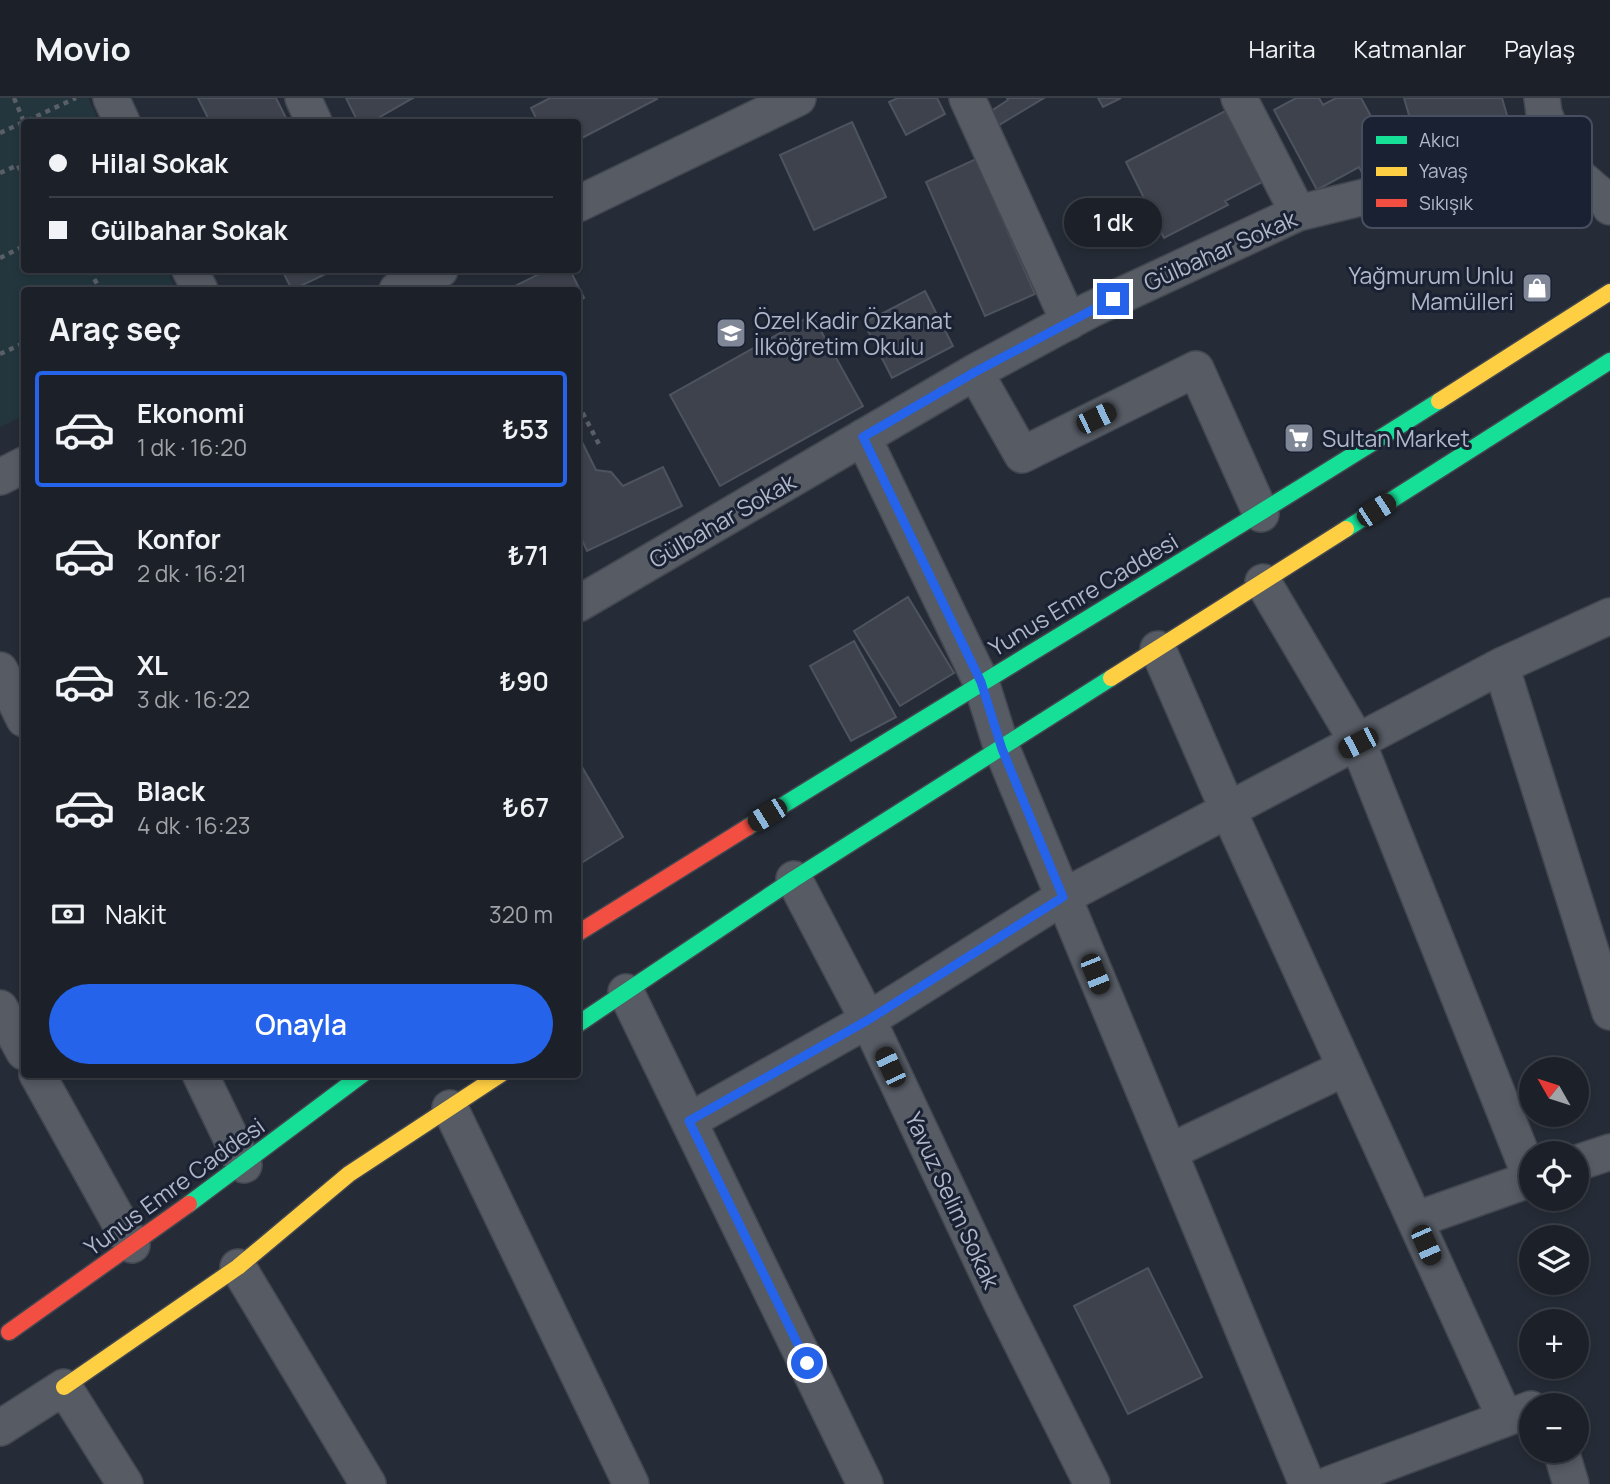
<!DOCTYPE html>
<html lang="tr">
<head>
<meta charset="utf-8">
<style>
  body { margin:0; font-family:Manrope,sans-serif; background:#292e35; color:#f1f3f6; height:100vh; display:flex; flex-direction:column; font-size:26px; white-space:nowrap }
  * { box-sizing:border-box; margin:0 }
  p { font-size:23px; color:#a0a3a8 }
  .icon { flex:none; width:38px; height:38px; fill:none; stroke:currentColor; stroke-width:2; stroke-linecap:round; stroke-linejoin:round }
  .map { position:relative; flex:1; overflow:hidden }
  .sheet { position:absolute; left:21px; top:189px; width:560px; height:791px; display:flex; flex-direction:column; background:#1c2129; border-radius:7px; box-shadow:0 4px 10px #0003,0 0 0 2px #3a3e46 }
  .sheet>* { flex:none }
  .guide { position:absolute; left:21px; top:21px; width:560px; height:154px; border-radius:7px; box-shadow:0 4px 10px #0003,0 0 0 2px #3a3e46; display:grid; align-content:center; height:154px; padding:0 28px; background:#1c2129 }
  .needle { width:46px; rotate:309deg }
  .controls { position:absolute; left:1519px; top:959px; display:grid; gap:14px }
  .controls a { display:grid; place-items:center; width:70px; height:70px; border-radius:50%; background:#1c2129; box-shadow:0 4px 10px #0003,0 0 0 2px #3a3e46; font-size:35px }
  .end { position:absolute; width:32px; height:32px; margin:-16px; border:9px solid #2563eb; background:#fff; box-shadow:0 0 0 4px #fff }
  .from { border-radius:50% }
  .bubble { position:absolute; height:49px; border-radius:24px; background:#1c2129; box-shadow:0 4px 10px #0003,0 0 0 2px #3a3e46; font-size:23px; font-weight:600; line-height:49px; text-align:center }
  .car { position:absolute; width:21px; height:42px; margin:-21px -10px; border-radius:9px; box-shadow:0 0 5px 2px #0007; background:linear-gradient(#222 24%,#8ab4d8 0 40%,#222 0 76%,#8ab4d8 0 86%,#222 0) }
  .guide b { display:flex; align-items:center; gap:24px; height:66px; font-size:26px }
  .guide b+b { border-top:2px solid #3a3e46 }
  .guide i { width:18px; height:18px; background:#f1f3f6 }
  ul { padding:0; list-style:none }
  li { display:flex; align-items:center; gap:21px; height:116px; margin:0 14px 10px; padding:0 14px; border:4px solid transparent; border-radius:7px }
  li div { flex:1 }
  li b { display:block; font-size:26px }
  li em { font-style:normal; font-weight:600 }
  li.on { border-color:#2563eb }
  li>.icon { width:63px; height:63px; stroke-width:1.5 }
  h2 { padding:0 28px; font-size:32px; line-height:84px }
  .pay { display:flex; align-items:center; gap:18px; height:77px; padding:0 28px; font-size:26px }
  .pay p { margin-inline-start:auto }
  .primary-button { display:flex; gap:14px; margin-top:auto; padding:14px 28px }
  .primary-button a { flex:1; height:80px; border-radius:42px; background:#2563eb; color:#fff; font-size:28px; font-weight:600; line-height:80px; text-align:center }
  header { display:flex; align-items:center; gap:42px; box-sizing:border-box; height:98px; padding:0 35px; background:#1c2129; border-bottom:2px solid #3a3e46 }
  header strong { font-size:33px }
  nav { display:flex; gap:38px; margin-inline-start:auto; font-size:24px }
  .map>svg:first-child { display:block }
  .green { fill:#23363d }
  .building { fill:#3e424d; stroke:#4e545f; stroke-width:2 }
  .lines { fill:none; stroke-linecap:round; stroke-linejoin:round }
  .street-casing { stroke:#434750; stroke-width:38 }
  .fast-casing { stroke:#434750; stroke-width:19 }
  .slow-casing { stroke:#434750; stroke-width:19 }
  .jam-casing { stroke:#434750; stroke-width:19 }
  .path { stroke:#595e67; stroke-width:4.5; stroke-dasharray:5 5; stroke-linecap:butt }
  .street { stroke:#565b64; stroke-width:35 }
  .fast { stroke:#16e098; stroke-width:16 }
  .slow { stroke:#ffcf43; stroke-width:16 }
  .jam { stroke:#f24e42; stroke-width:16 }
  .route { stroke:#2563eb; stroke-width:9 }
  .labels { text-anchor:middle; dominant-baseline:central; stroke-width:6; stroke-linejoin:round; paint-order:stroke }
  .street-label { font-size:23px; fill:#afb7c9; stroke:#192132 }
  .poi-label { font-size:23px; fill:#afb7c9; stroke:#192132; text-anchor:start }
  .key { fill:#192132; stroke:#464e5f; stroke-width:2 }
  .key-label { font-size:19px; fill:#afb7c9 }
</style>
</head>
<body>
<header>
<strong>Movio</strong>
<nav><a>Harita</a><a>Katmanlar</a><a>Paylaş</a></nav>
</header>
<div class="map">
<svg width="1610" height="1386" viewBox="0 0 1610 1386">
  <rect width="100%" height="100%" fill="#262c37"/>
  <path class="green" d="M0 0H88L99 24H24V172H167L176 192H24V317L0 329Z"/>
  <path class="building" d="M198 0H276L288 24H210Z
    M346 0H413L371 24H358Z
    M550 0H656L657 1 578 42V24H538L531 10Z
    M898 0H937L945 16 906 37 889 4Z
    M1007 0H1044L999 27 991 13 1008 2Z
    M1098 0H1121L1103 9Z
    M1296 0H1319L1323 7 1336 0H1361L1374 24 1378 21 1399 60 1365 80 1359 69 1317 92 1274 12Z
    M1404 0H1502L1519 59 1471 73 1467 59 1425 72Z
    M1231 10 1268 81 1225 103 1228 107 1164 140 1126 64Z
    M852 24 886 99 814 132 780 57Z
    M976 61 1035 196 985 218 926 84Z
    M282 172H334L292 192Z
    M547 172H570L584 200 578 204V192H507Z
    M925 193 953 248 892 280 864 225Z
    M812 217 863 308 720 388 670 297Z
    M578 336 596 372 611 374 623 388 663 369 682 408 587 453 578 433Z
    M908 499 954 575 900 608 854 533Z
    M854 543 896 619 851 643 810 568Z
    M578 662 623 739 578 767Z
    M1148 1170 1202 1279 1128 1316 1074 1208Z"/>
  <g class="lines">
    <g class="street-casing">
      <path id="street" d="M111 0 122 24
        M303 0 314 24
        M967 0 1069 224
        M1239 0 1298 115
        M1542 0 1544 15 1563 65 1606 102 1610 109
        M578 106 798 0
        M190 172 200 192
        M397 192 440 172
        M975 274 1022 357 1196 271 1261 416
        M863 339 981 584 1002 651 1307 1386
        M0 379 24 367
        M1263 484 1358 645 1531 1080
        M578 506 975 274 1090 212 1298 115 1389 93 1519 75 1563 65
        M1158 551 1228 712 1505 1320
        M1501 568 1610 914
        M0 572 24 621
        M794 781 868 922 1001 1204 1092 1386
        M626 894 865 1386
        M0 910 24 954
        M37 976 132 1147
        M200 976 244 1067
        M450 1010 631 1386
        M689 1023 868 922 1063 799 1501 568 1610 518
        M1169 1054 1345 970
        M1577 1065 1610 1054
        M1415 1122 1531 1081
        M238 1169 368 1386
        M0 1330 64 1289 125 1386
        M1561 1353 1571 1386
        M1330 1386 1531 1311"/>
    </g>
    <g class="fast-casing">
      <path id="fast" d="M1346 431 1610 263
        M748 729C978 586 1210 448 1439 303
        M578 926 794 781 1111 580
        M189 1106 363 976"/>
    </g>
    <g class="slow-casing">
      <path id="slow" d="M1439 303 1610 194
        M1111 580 1346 431
        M64 1289 238 1169 349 1076 501 976"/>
    </g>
    <g class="jam-casing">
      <path id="jam" d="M578 835 748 729
        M9 1234 189 1106"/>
    </g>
    <path class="path" d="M14 0 24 24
      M0 35 76 0
      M0 75 18 67 24 81
      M0 160 24 148
      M90 172 100 192
      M0 256 24 245
      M578 306 601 350"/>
    <use href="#street" class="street"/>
    <use href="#fast" class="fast"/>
    <use href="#slow" class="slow"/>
    <use href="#jam" class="jam"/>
  </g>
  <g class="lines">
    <path class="route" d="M807 1265 689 1023 868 922 1063 799 1002 651 981 584 863 339 975 274 1113 201"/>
  </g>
  <defs>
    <g id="shop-square" transform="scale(1.575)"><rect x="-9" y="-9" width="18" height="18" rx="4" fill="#7f8696" stroke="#192132"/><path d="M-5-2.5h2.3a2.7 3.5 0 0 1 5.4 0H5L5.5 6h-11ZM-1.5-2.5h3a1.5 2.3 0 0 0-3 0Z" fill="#fff"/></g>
    <g id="school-square" transform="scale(1.575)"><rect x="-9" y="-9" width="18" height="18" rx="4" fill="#7f8696" stroke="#192132"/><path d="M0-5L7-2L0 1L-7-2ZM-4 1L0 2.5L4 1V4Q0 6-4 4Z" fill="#fff"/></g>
    <g id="supermarket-square" transform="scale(1.575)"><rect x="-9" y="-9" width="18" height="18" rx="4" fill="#7f8696" stroke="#192132"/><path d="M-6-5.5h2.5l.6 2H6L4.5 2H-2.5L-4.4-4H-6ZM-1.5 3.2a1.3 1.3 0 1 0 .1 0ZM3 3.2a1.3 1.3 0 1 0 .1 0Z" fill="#fff"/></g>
  </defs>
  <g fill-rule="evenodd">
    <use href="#shop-square" x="1537" y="190"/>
    <use href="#school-square" x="731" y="235"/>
    <use href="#supermarket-square" x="1299" y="340"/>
  </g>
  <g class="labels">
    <g class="street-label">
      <text transform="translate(1220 152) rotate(-24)">Gülbahar Sokak</text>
      <text transform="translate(722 422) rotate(-30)">Gülbahar Sokak</text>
      <text transform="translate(1083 496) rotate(-31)">Yunus Emre Caddesi</text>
      <text transform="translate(174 1088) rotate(-36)">Yunus Emre Caddesi</text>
      <text transform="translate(953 1102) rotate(65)">Yavuz Selim Sokak</text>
    </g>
    <g class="poi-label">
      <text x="1514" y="177" text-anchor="end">Yağmurum Unlu<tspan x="1514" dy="26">Mamülleri</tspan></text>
      <text x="754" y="222">Özel Kadir Özkanat<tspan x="754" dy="26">İlköğretim Okulu</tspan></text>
      <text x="1322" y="340">Sultan Market</text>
    </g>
  </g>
  <rect x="1362" y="18" width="230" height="112" rx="10" class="key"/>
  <rect x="1376" y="38" width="31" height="8" fill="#16e098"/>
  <rect x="1376" y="69" width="31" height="9" fill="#ffcf43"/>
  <rect x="1376" y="101" width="31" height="8" fill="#f24e42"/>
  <g class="key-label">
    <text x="1419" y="49">Akıcı</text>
    <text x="1419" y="80">Yavaş</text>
    <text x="1419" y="112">Sıkışık</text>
  </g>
</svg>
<div class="controls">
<a><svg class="needle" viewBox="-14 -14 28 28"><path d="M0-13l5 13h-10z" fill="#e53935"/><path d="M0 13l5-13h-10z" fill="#a0a3a8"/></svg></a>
<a><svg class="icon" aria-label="locate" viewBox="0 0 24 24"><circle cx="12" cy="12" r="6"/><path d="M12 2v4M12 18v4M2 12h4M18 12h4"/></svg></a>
<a><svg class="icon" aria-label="layers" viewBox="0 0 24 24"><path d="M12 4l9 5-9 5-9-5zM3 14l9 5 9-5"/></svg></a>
<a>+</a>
<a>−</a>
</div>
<i class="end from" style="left:807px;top:1265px"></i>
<i class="end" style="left:1113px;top:201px"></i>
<div class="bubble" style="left:1064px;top:100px;width:98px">1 dk</div>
<i class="car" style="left:1096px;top:320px;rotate:64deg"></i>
<i class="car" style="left:1376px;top:412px;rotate:57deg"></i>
<i class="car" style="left:1358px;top:645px;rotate:243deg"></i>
<i class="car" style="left:767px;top:717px;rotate:238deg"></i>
<i class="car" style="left:1095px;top:876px;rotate:158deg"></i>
<i class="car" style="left:890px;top:969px;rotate:335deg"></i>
<i class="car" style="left:1426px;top:1147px;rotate:156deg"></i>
<div class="guide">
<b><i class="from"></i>Hilal Sokak</b>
<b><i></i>Gülbahar Sokak</b>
</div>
<section class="sheet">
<h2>Araç seç</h2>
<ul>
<li class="on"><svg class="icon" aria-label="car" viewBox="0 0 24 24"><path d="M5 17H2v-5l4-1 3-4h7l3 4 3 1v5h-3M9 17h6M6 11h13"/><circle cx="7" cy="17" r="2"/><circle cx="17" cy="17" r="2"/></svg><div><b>Ekonomi</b><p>1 dk · 16:20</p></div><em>₺53</em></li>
<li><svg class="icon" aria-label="car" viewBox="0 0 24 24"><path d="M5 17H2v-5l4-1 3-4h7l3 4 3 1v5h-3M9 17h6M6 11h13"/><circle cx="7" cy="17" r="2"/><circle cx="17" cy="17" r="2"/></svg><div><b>Konfor</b><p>2 dk · 16:21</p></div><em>₺71</em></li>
<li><svg class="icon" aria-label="car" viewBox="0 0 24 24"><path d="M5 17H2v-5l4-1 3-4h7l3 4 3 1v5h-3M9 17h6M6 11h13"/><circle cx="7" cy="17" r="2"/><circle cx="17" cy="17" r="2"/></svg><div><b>XL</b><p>3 dk · 16:22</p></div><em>₺90</em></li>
<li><svg class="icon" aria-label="car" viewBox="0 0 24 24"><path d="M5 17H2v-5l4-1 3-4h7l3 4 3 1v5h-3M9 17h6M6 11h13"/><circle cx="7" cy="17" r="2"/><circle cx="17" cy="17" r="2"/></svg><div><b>Black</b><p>4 dk · 16:23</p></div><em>₺67</em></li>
</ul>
<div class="pay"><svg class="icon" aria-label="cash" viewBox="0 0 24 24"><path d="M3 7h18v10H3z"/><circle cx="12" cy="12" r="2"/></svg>Nakit<p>320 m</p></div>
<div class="primary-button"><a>Onayla</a></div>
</section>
</div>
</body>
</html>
